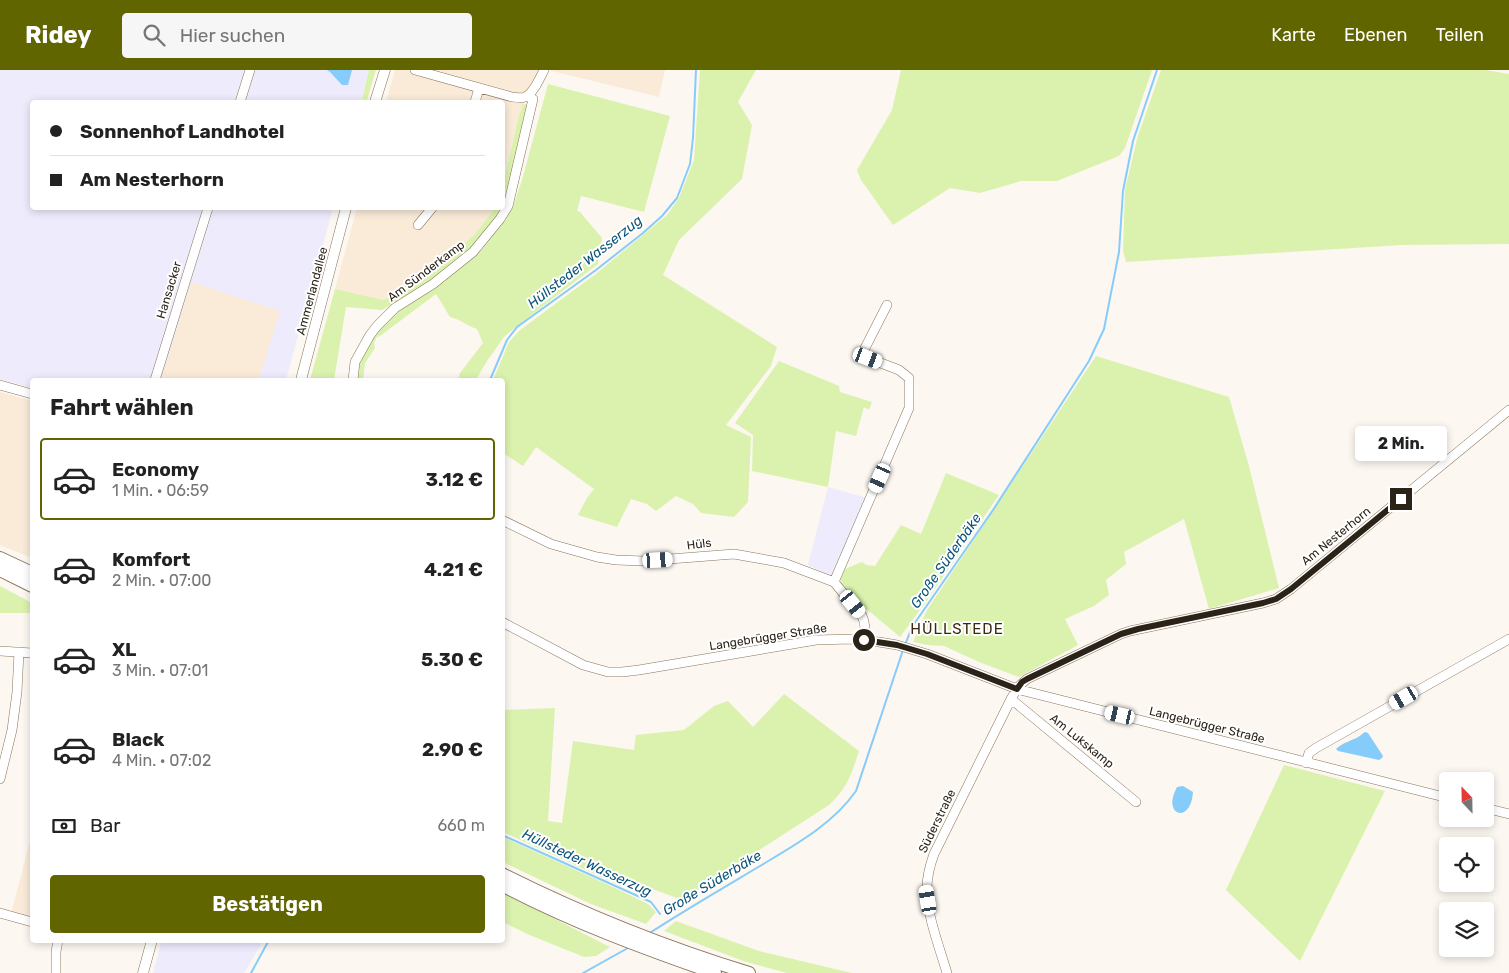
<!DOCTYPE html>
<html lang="de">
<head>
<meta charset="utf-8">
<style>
  body { margin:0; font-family:Rubik,sans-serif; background:#f6f6f6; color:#222; height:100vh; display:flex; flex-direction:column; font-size:19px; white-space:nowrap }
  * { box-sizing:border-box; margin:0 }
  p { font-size:16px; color:#767676 }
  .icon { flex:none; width:28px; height:28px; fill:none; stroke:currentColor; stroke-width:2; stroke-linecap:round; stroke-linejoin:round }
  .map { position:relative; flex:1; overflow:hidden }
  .drawer { position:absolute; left:30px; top:308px; width:475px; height:565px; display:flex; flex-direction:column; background:#fff; border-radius:5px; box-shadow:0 2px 8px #0003 }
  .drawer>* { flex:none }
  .guide { position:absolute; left:30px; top:30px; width:475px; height:110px; border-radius:5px; box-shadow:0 2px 8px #0003; display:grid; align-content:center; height:110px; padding:0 20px; background:#fff }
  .needle { width:32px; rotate:338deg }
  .tools { position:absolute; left:1439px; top:702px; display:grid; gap:10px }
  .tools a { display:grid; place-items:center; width:55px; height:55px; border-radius:5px; background:#fff; box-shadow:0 2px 8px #0003; font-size:25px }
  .end { position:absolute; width:22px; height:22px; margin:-11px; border:6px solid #2b2318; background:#fff; box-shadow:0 0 0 2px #fff }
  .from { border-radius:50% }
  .bubble { position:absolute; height:35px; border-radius:5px; background:#fff; box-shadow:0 2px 8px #0003; font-size:16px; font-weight:700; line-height:35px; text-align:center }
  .car { position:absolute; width:15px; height:30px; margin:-15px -8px; border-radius:6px; box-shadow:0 0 4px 1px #0007; background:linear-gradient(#fff 24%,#345 0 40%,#fff 0 76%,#345 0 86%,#fff 0) }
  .guide b { display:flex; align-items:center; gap:18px; height:48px; font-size:19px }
  .guide b+b { border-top:1px solid #e0e0e0 }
  .guide i { width:12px; height:12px; background:#222 }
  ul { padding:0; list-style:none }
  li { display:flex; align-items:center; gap:15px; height:82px; margin:0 10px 8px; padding:0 10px; border:2px solid transparent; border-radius:5px }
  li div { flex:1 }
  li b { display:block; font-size:19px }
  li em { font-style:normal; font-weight:700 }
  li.current { border-color:#616500 }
  li>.icon { width:45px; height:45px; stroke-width:1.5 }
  h2 { padding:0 20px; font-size:22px; line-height:60px }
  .pay { display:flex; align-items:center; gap:12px; height:55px; padding:0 20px; font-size:19px }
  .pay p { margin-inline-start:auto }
  .button { display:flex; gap:10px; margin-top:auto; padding:10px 20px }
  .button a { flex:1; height:58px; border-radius:5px; background:#616500; color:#fff; font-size:20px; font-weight:700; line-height:58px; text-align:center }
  header { display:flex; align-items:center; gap:30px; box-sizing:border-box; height:70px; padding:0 25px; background:#616500; color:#fff }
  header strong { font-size:24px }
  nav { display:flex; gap:28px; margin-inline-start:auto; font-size:18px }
  .search { width:350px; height:45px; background:#f6f6f6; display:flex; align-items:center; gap:12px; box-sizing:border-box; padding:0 18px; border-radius:5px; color:#767676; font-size:19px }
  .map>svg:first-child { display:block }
  .commercial { fill:#eeebfd }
  .industrial { fill:#faebd8 }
  .green { fill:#dbf2ae }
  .water { fill:#86ccfa }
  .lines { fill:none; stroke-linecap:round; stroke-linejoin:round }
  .stream { stroke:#86ccfa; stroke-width:2 }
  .minor-casing { stroke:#8a755c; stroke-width:10 }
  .major-casing { stroke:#8a755c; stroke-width:11 }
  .highway-casing { stroke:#8a755c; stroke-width:14 }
  .minor { stroke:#fff; stroke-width:9 }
  .major { stroke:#fff; stroke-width:10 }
  .highway { stroke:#fff; stroke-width:12 }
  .route { stroke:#2b2318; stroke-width:6 }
  .labels { text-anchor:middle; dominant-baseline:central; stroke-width:4; stroke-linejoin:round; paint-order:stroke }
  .street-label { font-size:12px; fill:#2b2318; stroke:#fff }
  .water-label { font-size:14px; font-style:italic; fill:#0d557b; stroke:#fff }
  .quarter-label { font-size:15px; letter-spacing:1px; fill:#3a2810; stroke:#fff }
</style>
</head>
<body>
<header>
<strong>Ridey</strong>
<div class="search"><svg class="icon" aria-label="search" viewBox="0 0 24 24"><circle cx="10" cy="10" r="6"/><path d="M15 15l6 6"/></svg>Hier suchen</div>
<nav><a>Karte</a><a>Ebenen</a><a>Teilen</a></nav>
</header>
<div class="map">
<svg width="1509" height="903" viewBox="0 0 1509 903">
  <rect width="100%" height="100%" fill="#fcf7f1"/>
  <path class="commercial" d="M0 0H369L361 32H32V138H333L286 310H32V318L0 309Z
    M828 417 867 428 831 506 808 495Z
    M162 870H264L244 903H153Z"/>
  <path class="industrial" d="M395 0H665L659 27 548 0H541L536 7 537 16 528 21 518 49 503 115 502 32H386Z
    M357 138H495L475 164 439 196 430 199 384 230 335 219Z
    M191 212 280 241 259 310H161Z
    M0 322 32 331V488L0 475Z
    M32 763V850L11 844Z"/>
  <path class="green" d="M369 0H376L367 30 362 29Z
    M700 0H756L738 32 752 55 742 109 679 170 663 205 777 277 771 296 726 355 751 367 748 432 734 447 701 443 693 434 676 426 656 441 647 434 631 429 617 457 578 445 587 428 594 419 536 377 523 396 503 383 502 310H493L509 272 520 260 597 203 667 145 679 128 694 90Z
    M901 0H1152L1125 78 1119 86 1057 111H1021L980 123 950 118 893 155 861 110 857 100 892 40Z
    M1161 0H1486L1509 4V174L1402 175 1126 192 1123 181 1125 120 1137 69Z
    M548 14 670 46 644 142 581 126 577 141 580 142 602 168 598 194 517 256 504 267 487 291 476 310H458L460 303 483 273 477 259C467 256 462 250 450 247L436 224 380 266 377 267 374 273 375 278 365 293 363 310H357L360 291 370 270 382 256 395 243 431 218 481 181 503 153 513 137 522 110Z
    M523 34 529 35 505 134 479 172 433 209 391 235 382 240 346 237 334 310H310L335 219 384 230 430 199 439 196 475 164 495 138H502L503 115 518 49Z
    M1096 286 1229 327 1249 396 1279 518 1209 539 1184 449 1124 482 1126 494 1106 510 1109 525 1094 536 1065 549 1078 575 1019 607 979 592 944 576 928 575 913 572 927 540Z
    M779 291 839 316 840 322 872 332 869 340 864 337 856 366 836 361 828 417 752 401 753 365 735 353Z
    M946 403 999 425 923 536 900 567 857 531 840 512 845 499 862 492 866 495 875 496 901 455 921 464Z
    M0 516 32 533V543H0Z
    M784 624 859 681C852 703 847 719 829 735L685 828 680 829 633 812 623 817 503 762V640L555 638 548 751 562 753 573 671 634 680 636 665 684 660 714 636 728 631 753 657Z
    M1284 695 1385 721 1300 891 1226 820Z
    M503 767 613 817 648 834 656 842 646 854 591 834 505 793 503 792Z
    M502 822 604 874 610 877 596 886 584 887 527 864 503 852Z
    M676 851 759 881 852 903H787L746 892 664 861Z"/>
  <path class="water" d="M327 0H352L348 15H342L330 2Z
    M1365 662 1368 663 1383 686 1382 688 1379 690 1338 681 1336 679C1341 674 1347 672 1354 669 1358 668 1362 664 1365 662Z
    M1183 716 1193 722C1191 755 1161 746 1177 717Z"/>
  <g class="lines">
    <path class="stream" d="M490 310 507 270 517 257 596 200 643 163 662 146 677 128 690 94 693 68 696 0
      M905 575 912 557 993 440 1089 291 1104 259 1119 182 1123 121 1133 71 1157 0
      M502 765 651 832 660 844
      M648 864C685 840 723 818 760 796 795 775 832 755 856 721L903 580
      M251 903 269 870
      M583 903 628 878"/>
    <g class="minor-casing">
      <path id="minor" d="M415 0 512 27C516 27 521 29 525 27 533 24 540 8 544 0
        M240 32 250 0
        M475 32 479 18
        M418 155 432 138
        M155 310 208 138
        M353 310 355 292 370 265 377 256 395 238 433 214 473 182 500 149 508 136 533 29 527 26
        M0 315 32 324
        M502 450 551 474 597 487 616 490 644 491 734 484 784 493 834 512 862 546C866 554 865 561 864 570
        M834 512 909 338V308L899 300 868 288 864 284V280L887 235
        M502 552 583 595 608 602H622L639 600 816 570 851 569 879 572 897 575 927 584 1017 619 1448 728
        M0 581 32 583
        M1011 629 1136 732
        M1306 693 1309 683 1316 678 1509 569
        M0 709 12 660 17 622 19 582
        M1485 738 1509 744
        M0 843 32 852
        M56 903V882L58 870
        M947 903C940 879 926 843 927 818 927 806 930 795 934 784L1011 629 1018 617 1027 609 1121 564 1130 561 1263 533 1276 529 1291 519 1509 340"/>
    </g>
    <g class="major-casing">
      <path id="major" d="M375 32 385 0
        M301 310 346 138
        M143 903 152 870"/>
    </g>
    <g class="highway-casing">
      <path id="highway" d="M0 488 32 503
        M0 500 32 516
        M502 804C582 844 664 877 749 903
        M502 815C570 851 643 878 715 903"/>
    </g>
    <use href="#minor" class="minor"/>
    <use href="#major" class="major"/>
    <use href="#highway" class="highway"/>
  </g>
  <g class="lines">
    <path class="route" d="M864 570 897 575 927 584 1017 619 1022 612 1027 609 1121 564 1138 559 1263 533 1276 529 1291 519 1401 429"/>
  </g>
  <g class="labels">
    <g class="street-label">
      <text transform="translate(426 201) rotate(-37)">Am Sünderkamp</text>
      <text transform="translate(169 220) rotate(-73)">Hansacker</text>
      <text transform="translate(312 221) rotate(-75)">Ammerlandallee</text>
      <text transform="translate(1336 466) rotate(-39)">Am Nesterhorn</text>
      <text transform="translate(699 474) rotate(-7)">Hüls</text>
      <text transform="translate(768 567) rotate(-9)">Langebrügger Straße</text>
      <text transform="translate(1207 655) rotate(14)">Langebrügger Straße</text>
      <text transform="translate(1082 671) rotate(39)">Am Lukskamp</text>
      <text transform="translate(937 751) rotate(-64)">Süderstraße</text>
    </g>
    <g class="water-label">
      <text transform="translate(585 192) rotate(-38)">Hüllsteder Wasserzug</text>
      <text transform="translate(946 491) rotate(-55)">Große Süderbäke</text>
      <text transform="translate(587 793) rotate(25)">Hüllsteder Wasserzug</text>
      <text transform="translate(712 813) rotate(-31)">Große Süderbäke</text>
    </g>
    <g class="quarter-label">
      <text x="957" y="559">HÜLLSTEDE</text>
    </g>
  </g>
</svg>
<div class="tools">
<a><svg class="needle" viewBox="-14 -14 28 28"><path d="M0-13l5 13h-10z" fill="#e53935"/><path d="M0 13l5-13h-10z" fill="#767676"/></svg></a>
<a><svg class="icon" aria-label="locate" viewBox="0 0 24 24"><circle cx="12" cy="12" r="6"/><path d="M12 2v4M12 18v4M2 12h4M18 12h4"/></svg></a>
<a><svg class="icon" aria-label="layers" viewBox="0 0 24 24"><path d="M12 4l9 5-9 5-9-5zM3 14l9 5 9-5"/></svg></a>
</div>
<i class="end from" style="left:864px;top:570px"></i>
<i class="end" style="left:1401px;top:429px"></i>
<div class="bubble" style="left:1355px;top:356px;width:92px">2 Min.</div>
<i class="car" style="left:868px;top:288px;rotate:111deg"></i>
<i class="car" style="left:880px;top:408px;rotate:204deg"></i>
<i class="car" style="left:658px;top:490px;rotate:87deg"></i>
<i class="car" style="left:853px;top:534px;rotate:141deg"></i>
<i class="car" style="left:1404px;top:628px;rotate:240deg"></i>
<i class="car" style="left:1120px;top:645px;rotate:283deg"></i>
<i class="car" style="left:928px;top:830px;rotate:351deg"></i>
<div class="guide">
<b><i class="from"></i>Sonnenhof Landhotel</b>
<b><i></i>Am Nesterhorn</b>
</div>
<section class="drawer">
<h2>Fahrt wählen</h2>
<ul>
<li class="current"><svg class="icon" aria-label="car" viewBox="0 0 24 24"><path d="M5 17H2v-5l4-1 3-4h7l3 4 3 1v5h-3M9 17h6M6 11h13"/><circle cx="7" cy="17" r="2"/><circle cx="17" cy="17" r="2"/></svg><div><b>Economy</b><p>1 Min. · 06:59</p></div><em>3.12 €</em></li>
<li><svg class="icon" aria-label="car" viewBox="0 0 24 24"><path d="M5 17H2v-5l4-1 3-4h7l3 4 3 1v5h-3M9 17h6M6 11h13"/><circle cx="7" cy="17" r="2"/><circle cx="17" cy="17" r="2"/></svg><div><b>Komfort</b><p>2 Min. · 07:00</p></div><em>4.21 €</em></li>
<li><svg class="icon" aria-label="car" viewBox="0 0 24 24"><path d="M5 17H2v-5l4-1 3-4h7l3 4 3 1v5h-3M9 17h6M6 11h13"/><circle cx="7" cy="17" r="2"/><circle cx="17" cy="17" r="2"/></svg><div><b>XL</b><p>3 Min. · 07:01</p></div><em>5.30 €</em></li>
<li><svg class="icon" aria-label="car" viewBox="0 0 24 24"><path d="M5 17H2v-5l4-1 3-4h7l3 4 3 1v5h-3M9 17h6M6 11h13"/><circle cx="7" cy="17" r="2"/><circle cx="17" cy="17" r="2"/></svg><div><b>Black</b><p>4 Min. · 07:02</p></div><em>2.90 €</em></li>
</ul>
<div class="pay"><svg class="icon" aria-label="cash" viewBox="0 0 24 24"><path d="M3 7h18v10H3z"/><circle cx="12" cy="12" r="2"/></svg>Bar<p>660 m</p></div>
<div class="button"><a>Bestätigen</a></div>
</section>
</div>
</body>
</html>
